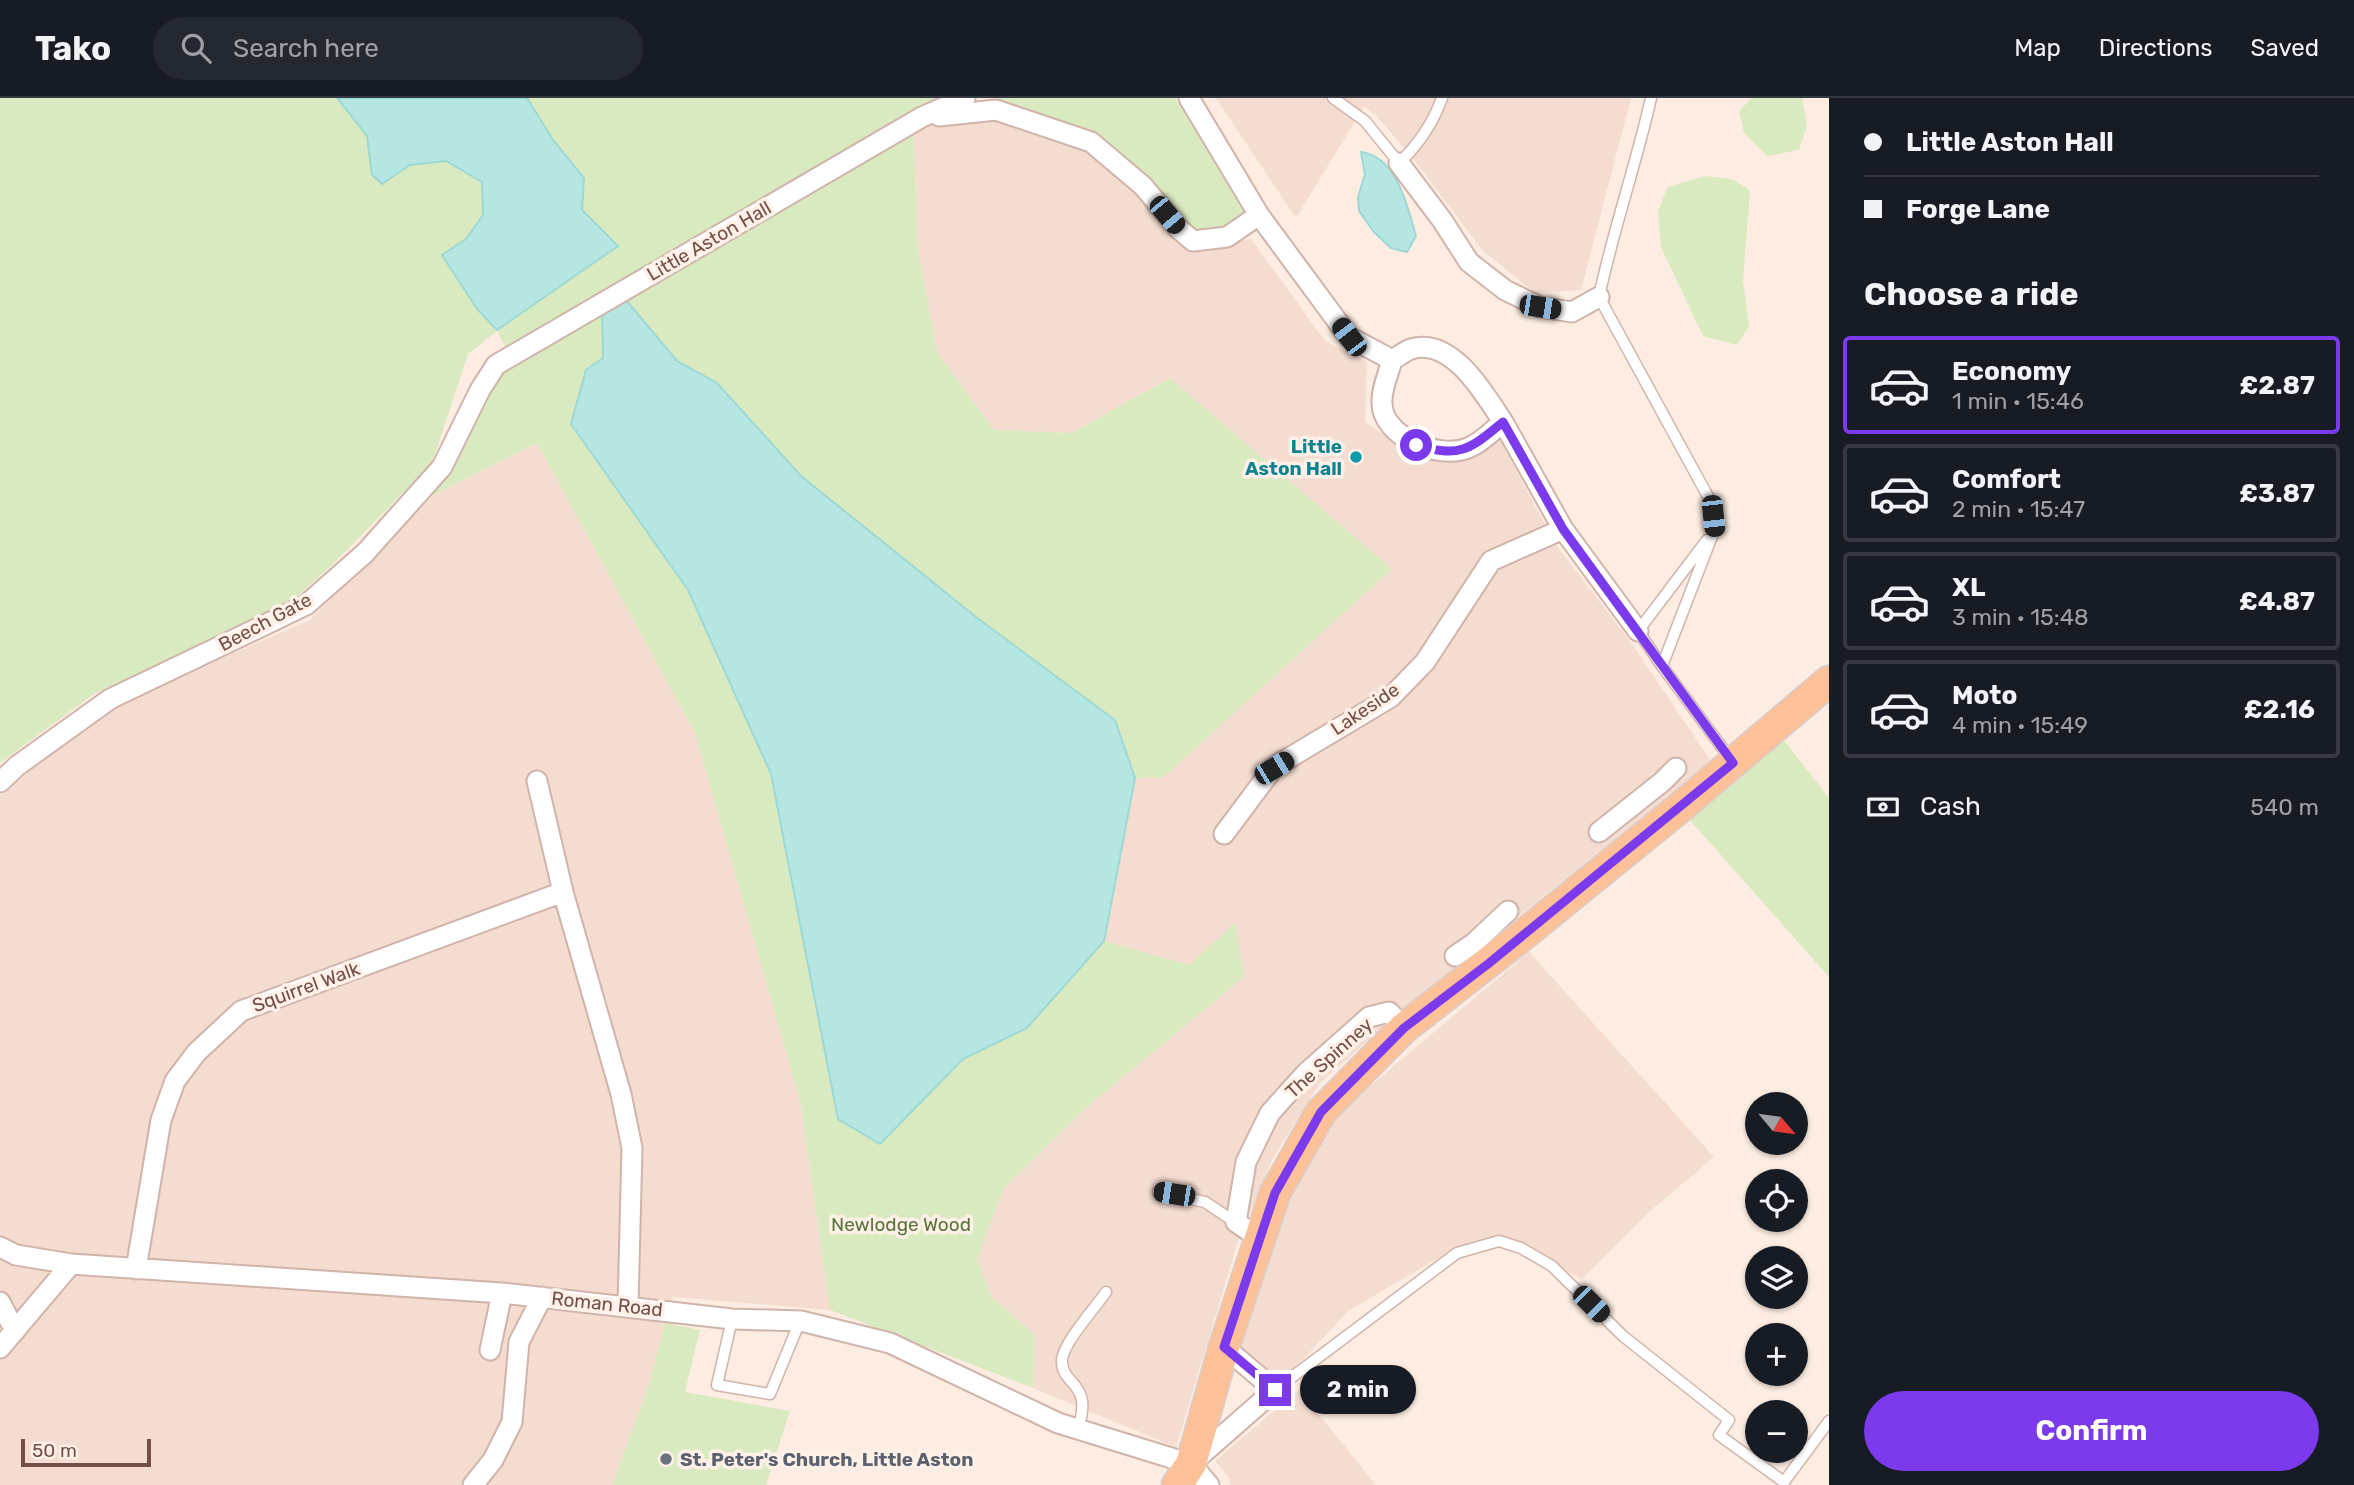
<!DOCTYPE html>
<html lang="en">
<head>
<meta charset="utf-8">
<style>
  body { margin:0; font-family:Rubik,sans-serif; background:#242831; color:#f1f3f6; height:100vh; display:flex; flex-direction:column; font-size:26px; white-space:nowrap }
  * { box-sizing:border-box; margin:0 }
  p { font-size:23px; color:#9ea1a6 }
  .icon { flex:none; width:38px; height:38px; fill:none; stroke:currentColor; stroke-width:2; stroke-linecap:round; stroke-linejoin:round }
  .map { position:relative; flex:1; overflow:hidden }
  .details { display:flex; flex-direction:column; background:#171b24; width:525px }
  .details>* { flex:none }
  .hud { display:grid; align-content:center; height:154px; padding:0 35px; background:#171b24 }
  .needle { width:46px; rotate:119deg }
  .tools { position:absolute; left:1745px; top:994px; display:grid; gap:14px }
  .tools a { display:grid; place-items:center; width:63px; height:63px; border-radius:50%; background:#171b24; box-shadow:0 2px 5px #0004; font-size:35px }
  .scale { position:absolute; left:21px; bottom:18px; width:130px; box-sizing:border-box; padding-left:7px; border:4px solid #744e48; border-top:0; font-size:19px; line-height:24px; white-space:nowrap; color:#744e48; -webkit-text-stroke:5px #fff1e8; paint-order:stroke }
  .end { position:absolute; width:32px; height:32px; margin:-16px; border:9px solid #7c3aed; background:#fff; box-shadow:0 0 0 4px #fff }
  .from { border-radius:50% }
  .bubble { position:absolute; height:49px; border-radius:24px; background:#171b24; box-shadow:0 2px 5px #0004; font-size:23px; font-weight:700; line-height:49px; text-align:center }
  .car { position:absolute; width:21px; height:42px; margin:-21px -10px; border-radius:9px; box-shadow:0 0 5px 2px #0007; background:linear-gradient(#222 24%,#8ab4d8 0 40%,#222 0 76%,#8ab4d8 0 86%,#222 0) }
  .hud b { display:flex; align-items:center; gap:24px; height:66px; font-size:26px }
  .hud b+b { border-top:2px solid #363941 }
  .hud i { width:18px; height:18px; background:#f1f3f6 }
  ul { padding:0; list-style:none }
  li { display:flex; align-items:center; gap:21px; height:98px; margin:0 14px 10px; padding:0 21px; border:4px solid #363941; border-radius:7px }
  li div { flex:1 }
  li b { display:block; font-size:26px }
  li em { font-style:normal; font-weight:700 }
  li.selected { border-color:#7c3aed }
  li>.icon { width:63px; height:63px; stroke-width:1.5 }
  h2 { padding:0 35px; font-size:32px; line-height:84px }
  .pay { display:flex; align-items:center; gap:18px; height:77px; padding:0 35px; font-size:26px }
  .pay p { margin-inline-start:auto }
  .cta { display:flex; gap:14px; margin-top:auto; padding:14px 35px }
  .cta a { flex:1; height:80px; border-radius:42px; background:#7c3aed; color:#fff; font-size:28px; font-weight:700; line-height:80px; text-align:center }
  header { display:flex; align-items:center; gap:42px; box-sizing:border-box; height:98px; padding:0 35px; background:#171b24; border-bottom:2px solid #363941 }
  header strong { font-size:33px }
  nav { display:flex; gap:38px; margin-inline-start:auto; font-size:24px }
  .search { width:490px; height:63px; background:#242831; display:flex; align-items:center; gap:18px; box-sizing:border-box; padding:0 24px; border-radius:38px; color:#9ea1a6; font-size:26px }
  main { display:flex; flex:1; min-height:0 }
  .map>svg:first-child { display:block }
  .residential { fill:#f4dcd0 }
  .green { fill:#daeac0 }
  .water { fill:#b6e6e2; stroke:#9cd8d4; stroke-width:2 }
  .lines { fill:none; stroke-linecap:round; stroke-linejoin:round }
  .service-casing { stroke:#d0b4ab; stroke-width:13 }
  .minor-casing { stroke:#d0b4ab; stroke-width:23 }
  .primary-casing { stroke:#d8cdcc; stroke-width:33 }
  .service { stroke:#fff; stroke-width:10 }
  .minor { stroke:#fff; stroke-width:19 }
  .primary { stroke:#fcc199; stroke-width:30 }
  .route { stroke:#7c3aed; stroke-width:9 }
  .culture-dot { fill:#0f9aa8; stroke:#fff1e8; stroke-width:2.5 }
  .worship-dot { fill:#6b7280; stroke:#fff1e8; stroke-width:2.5 }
  .labels { text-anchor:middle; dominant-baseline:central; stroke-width:7; stroke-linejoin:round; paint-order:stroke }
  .street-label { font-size:19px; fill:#744e48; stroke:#fff1e8 }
  .culture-label { font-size:19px; font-weight:bold; fill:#0d838f; stroke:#fff1e8; text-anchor:end }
  .park-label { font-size:19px; fill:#59743d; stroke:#fff1e8 }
  .worship-label { font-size:19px; font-weight:bold; fill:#5b616d; stroke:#fff1e8; text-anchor:start }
</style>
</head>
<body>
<header>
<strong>Tako</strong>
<div class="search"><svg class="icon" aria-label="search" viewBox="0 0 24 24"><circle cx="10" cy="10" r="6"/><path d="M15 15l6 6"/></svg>Search here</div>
<nav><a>Map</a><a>Directions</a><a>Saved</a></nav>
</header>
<main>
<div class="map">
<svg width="1829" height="1387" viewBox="0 0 1829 1387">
  <rect width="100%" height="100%" fill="#fcece1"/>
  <path class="residential" d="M1216 0H1631L1581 192 1535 195 1482 152 1419 68 1375 16 1364 8 1296 120Z
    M992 18 1097 57 1188 149 1251 141 1325 243 1367 264 1365 324 1415 358 1452 363 1499 340 1556 447 1632 546 1711 663 1410 906 1320 985 1273 1060 1238 1143 1176 1349 1033 1290 1035 1237 992 1199 977 1160 1004 1090 1087 1009 1244 879 1189 868 1104 843 1135 680 1164 679 1170 280 1072 335 994 332 937 254 917 145 914 29Z
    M537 345 695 635 800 1003 830 1212 673 1199 649 1287 612 1387H0V698L16 683 114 607 310 522 432 398Z
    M1529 854 1714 1059 1650 1113 1582 1181 1499 1140 1450 1153 1348 1213 1283 1283 1234 1245 1289 1095 1329 1023Z
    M1299 1292 1376 1387H1231L1228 1378 1215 1363Z"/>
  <path class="green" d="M0 0H337L367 38 372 76 410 67 446 63 482 84 483 117 466 141 582 112 584 80 553 42 527 0H949L506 250 497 233 468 256 432 365 337 462 292 503 94 596 0 665Z
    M999 0H1175L1249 116 1215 133H1190L1140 74 1090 31 1001 5Z
    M1752 0H1802L1807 27 1799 52 1767 58 1744 35 1739 13Z
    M914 29 917 145 937 254 994 332 1072 335 1170 280 1392 471 1164 679 1135 680 1115 622 976 519 801 378 717 285 677 263 621 196Z
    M1704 78 1732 81 1750 92 1743 183 1749 228 1737 247 1703 238 1661 149 1658 114 1667 90Z
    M602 209 603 260 571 326 688 492 771 676 838 1021 880 1045 963 961 1027 930 1104 843 1189 867 1235 825 1244 879 1087 1009 1004 1090 977 1161 992 1199 1035 1237 1033 1290 830 1212 800 1003 695 635 537 345 432 398 500 273Z
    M1783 641 1829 700V879L1689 721Z
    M665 1225 700 1232 685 1294 790 1313 766 1387H612L649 1287Z"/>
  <path class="water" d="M337 0H527L553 42 584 80 582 112 618 148 497 232 477 211 442 157 466 141 483 117 482 84 446 63 410 67 382 86 372 77 367 38Z
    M1361 54C1397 59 1407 107 1416 138L1407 154 1391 150 1374 134 1359 113 1358 99 1365 76Z
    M621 196 677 263 717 285 801 378 976 519 1115 622 1135 680 1104 843 1027 930 963 961 880 1046 838 1021 771 676 688 492 571 326 586 272 603 260 602 209Z"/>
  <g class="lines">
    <g class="service-casing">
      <path id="service" d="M1333 0 1365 23 1399 65C1418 47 1433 25 1442 0
        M1651 0C1636 67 1613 132 1599 199L1711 404 1714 433 1662 568 1732 663
        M1662 568 1638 533 1707 442
        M1158 1094 1205 1104 1235 1124
        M732 1221 717 1287 770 1296 800 1223
        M1275 1292 1457 1155 1499 1143 1521 1150 1552 1168 1623 1238 1729 1322 1719 1337 1784 1384 1829 1323
        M1078 1331C1094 1282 1061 1289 1062 1262 1063 1245 1096 1209 1106 1194"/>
    </g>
    <g class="minor-casing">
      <path id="minor" d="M1189 0 1259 117 1349 239 1392 262C1389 275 1381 291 1382 305 1382 339 1439 362 1468 350 1481 345 1492 333 1503 324L1563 431 1638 533
        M939 18 996 12 1091 44 1143 88 1179 131 1193 143 1227 139 1259 117
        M1399 65 1442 122 1469 164 1505 192 1540 209 1572 214 1599 199
        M1392 262C1398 259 1405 253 1411 251 1452 238 1485 297 1503 324
        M537 683 563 794 621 996 632 1050 628 1208
        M0 684 17 668 110 601 306 507 365 455 442 369 480 292 496 267 922 19 965 0
        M1599 734 1662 684 1676 670
        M1224 736 1274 669 1391 599 1425 564 1491 463 1563 431
        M1455 858 1474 845 1508 813
        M1259 1140 1236 1124 1246 1064 1270 1015 1306 975 1369 919 1389 914 1404 930
        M0 1149 16 1157 71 1166 502 1195 732 1221 801 1223 890 1245 1058 1325 1191 1366
        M136 1171 161 1022 175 983 196 955 241 913 563 794
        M0 1204 15 1233
        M0 1250 71 1166
        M490 1252 502 1195
        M1194 1363 1275 1292 1224 1249
        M1191 1366 1209 1387
        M473 1387 493 1362 512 1324 519 1244 542 1199"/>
    </g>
    <g class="primary-casing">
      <path id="primary" d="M1177 1387 1191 1366 1224 1249 1275 1095 1321 1014 1404 930 1517 842 1683 707 1829 583"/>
    </g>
    <use href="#service" class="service"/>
    <use href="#minor" class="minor"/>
    <use href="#primary" class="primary"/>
  </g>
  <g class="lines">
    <path class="route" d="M1275 1292 1224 1249 1275 1095 1321 1014 1404 930 1488 866 1733 665 1563 431 1503 324C1469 352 1460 360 1416 347"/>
  </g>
  <circle class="culture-dot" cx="1356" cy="359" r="7"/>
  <circle class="worship-dot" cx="666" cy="1361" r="7"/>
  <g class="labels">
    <g class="street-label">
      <text transform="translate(709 143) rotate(-30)">Little Aston Hall</text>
      <text transform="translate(265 524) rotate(-28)">Beech Gate</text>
      <text transform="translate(1365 611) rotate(-34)">Lakeside</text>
      <text transform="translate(306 889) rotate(-20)">Squirrel Walk</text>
      <text transform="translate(1329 960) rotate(-42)">The Spinney</text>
      <text transform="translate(607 1206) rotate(6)">Roman Road</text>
    </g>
    <g class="culture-label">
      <text x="1342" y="348">Little<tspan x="1342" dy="22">Aston Hall</tspan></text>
    </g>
    <g class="park-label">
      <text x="901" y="1126">Newlodge Wood</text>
    </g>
    <g class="worship-label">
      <text x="680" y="1361">St. Peter's Church, Little Aston</text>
    </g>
  </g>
</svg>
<div class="tools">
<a><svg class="needle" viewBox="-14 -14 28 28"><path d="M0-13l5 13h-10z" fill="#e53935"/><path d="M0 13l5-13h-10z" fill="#9ea1a6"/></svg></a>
<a><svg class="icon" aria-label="locate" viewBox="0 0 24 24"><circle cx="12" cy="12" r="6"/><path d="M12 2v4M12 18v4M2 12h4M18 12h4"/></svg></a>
<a><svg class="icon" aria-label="layers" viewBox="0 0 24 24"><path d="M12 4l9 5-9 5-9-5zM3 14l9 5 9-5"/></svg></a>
<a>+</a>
<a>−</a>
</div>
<div class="scale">50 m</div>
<i class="end from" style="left:1416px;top:347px"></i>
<i class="end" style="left:1275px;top:1292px"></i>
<div class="bubble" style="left:1300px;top:1267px;width:116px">2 min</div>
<i class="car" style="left:1167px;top:117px;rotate:140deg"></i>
<i class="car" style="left:1540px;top:209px;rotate:99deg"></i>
<i class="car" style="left:1349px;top:239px;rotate:323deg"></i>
<i class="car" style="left:1713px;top:418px;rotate:174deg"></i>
<i class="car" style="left:1274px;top:670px;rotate:59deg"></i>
<i class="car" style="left:1174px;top:1096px;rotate:279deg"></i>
<i class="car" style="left:1591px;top:1206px;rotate:135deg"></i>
</div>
<section class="details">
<div class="hud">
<b><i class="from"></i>Little Aston Hall</b>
<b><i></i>Forge Lane</b>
</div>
<h2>Choose a ride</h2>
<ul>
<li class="selected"><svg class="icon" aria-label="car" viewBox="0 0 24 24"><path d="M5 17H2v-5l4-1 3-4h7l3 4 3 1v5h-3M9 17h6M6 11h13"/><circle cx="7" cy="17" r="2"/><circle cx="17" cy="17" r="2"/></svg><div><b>Economy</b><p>1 min · 15:46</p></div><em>£2.87</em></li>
<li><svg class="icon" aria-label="car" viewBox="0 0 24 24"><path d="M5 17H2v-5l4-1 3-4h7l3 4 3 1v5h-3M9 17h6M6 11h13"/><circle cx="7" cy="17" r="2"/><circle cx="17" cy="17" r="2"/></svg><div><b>Comfort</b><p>2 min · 15:47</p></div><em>£3.87</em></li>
<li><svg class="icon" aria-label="car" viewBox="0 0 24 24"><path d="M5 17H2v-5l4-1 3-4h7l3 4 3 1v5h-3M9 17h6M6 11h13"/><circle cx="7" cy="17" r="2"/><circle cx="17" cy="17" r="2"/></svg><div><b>XL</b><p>3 min · 15:48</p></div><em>£4.87</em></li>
<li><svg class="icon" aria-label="car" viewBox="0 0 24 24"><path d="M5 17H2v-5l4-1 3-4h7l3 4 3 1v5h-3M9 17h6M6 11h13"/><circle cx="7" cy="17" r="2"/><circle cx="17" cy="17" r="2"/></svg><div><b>Moto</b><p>4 min · 15:49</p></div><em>£2.16</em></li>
</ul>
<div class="pay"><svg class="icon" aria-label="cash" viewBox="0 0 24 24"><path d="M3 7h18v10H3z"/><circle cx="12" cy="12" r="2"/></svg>Cash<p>540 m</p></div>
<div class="cta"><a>Confirm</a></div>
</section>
</main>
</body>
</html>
